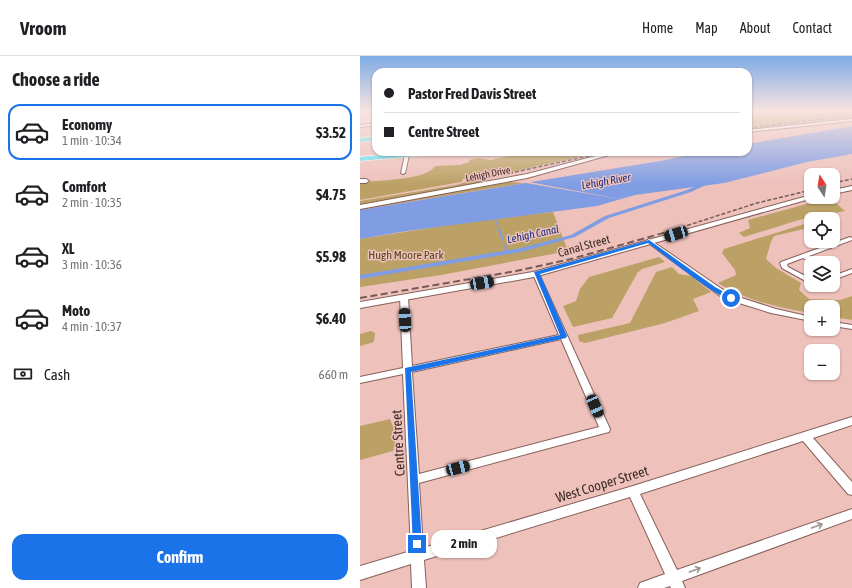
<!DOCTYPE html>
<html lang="en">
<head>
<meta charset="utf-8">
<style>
  body { margin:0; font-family:"Asap Condensed",sans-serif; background:#f2f2f2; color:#202124; height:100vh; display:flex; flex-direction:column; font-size:15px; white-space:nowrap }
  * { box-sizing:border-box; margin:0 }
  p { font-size:13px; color:#757577 }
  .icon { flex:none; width:22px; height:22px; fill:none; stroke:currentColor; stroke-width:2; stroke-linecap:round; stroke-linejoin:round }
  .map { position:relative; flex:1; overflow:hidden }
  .panel { display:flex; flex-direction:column; background:#fff; width:360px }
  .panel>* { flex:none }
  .guide { position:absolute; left:12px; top:12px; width:380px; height:88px; border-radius:12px; box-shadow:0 1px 3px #0004; display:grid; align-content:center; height:88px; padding:0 12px; background:#fff }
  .needle { width:26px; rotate:348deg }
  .controls { position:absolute; left:444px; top:112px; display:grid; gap:8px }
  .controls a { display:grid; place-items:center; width:36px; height:36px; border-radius:8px; background:#fff; box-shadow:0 1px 3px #0004; font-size:20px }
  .end { position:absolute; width:18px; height:18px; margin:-9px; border:5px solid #1a73e8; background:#fff; box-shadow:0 0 0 2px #fff }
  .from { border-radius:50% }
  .bubble { position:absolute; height:28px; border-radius:12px; background:#fff; box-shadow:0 1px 3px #0004; font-size:13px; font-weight:700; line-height:28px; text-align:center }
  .car { position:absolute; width:12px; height:24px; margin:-12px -6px; border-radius:5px; box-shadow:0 0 3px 1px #0007; background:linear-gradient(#222 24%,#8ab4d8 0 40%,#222 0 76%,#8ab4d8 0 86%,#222 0) }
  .guide b { display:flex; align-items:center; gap:14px; height:38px; font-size:15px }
  .guide b+b { border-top:1px solid #e0e0e0 }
  .guide i { width:10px; height:10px; background:#202124 }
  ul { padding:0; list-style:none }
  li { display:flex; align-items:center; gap:12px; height:56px; margin:0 8px 6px; padding:0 4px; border:2px solid transparent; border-radius:12px }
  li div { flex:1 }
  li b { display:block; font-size:15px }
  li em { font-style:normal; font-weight:700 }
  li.selected { border-color:#1a73e8 }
  li>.icon { width:36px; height:36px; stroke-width:1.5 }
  h2 { padding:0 12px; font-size:18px; line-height:48px }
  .pay { display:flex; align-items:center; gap:10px; height:44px; padding:0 12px; font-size:15px }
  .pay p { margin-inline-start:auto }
  .cta { display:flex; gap:8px; margin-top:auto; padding:8px 12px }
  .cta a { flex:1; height:46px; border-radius:12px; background:#1a73e8; color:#fff; font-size:16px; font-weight:700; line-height:46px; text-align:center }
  header { display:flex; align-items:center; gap:24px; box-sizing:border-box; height:56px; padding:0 20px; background:#fff; border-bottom:1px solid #e0e0e0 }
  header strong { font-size:19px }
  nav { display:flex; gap:22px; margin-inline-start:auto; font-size:14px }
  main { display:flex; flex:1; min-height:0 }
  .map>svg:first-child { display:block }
  .green { fill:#bba165 }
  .water { fill:#809de3 }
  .pier { fill:#eec1bb }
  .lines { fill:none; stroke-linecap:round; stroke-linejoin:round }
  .stream-far1 { stroke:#809de3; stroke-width:1.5 }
  .stream { stroke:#809de3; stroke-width:2 }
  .canal { fill:#809de3; fill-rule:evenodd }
  .minor-casing { stroke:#87605b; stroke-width:2 }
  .tertiary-casing { stroke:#87605b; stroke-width:2 }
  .primary-casing { stroke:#fff; stroke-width:1 }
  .minor { fill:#fff; fill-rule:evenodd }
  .tertiary { fill:#fff; fill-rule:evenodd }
  .primary { fill:#66e3ef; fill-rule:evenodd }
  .rail-far1 { stroke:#755b57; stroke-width:1.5; stroke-dasharray:4 2; stroke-linecap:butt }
  .rail { stroke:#755b57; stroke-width:2; stroke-dasharray:7 3.5; stroke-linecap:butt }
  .oneway { stroke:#9e9594 }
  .route { fill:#1a73e8 }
  .labels { text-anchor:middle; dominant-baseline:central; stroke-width:3; stroke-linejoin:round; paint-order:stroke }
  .far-street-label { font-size:10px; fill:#3c2b28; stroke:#eec1bb }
  .far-water-label { font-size:11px; font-style:italic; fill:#193080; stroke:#eec1bb }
  .street-label { font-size:12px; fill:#3c2b28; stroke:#eec1bb }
  .park-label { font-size:12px; fill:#534421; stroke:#eec1bb }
  .near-street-label { font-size:14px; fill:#3c2b28; stroke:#eec1bb }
</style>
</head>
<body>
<header>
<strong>Vroom</strong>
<nav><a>Home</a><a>Map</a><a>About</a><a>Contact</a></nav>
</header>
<main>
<section class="panel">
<h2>Choose a ride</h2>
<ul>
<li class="selected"><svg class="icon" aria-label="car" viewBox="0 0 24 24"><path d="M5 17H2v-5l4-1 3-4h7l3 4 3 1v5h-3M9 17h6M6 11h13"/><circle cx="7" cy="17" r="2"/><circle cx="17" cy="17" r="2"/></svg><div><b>Economy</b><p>1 min · 10:34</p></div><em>$3.52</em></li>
<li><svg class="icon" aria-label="car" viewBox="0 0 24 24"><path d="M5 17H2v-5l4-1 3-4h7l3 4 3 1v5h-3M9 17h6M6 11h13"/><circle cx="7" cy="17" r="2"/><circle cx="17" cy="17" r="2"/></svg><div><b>Comfort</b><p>2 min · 10:35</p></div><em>$4.75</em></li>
<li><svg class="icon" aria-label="car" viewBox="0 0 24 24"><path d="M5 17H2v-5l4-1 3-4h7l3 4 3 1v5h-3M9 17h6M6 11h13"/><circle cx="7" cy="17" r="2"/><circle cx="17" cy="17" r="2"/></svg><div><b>XL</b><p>3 min · 10:36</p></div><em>$5.98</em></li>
<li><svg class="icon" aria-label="car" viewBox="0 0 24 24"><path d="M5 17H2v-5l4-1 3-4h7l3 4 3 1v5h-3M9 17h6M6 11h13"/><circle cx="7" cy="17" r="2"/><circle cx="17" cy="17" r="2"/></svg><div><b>Moto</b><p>4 min · 10:37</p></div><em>$6.40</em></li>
</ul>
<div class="pay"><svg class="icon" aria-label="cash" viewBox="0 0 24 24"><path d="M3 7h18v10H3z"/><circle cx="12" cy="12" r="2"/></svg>Cash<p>660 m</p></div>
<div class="cta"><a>Confirm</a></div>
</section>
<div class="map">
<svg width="492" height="532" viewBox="0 0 492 532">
  <rect width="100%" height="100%" fill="#eec1bb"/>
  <path class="green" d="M492 55V58L388 71V60L457 58Z
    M492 59V62L388 73V72Z
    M168 96H241L129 121 103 123 101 126 0 144V128L4 126C21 124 66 124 75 110L100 109 109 106V104L118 102 131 104Z
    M110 125H129L125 128 0 149V145L96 129Z
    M150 126 164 127 0 154V152Z
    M468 142 477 148 485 155 439 164 384 181 379 177 390 172 388 164Z
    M193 156 208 195 81 219 0 231V183L120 164Z
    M451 166 448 172 414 180 411 186 406 203 416 212 441 227 439 234 449 243 480 244 492 240V264L473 261V251H451V257C419 252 385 244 358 227L376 219 375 214 362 197 364 193Z
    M299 201 305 206 282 213 278 216 252 262 213 271 203 250 216 245 220 233 229 221Z
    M312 211 319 218 331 220 351 236 333 243 339 255 305 267 225 287 219 285 218 279 270 267 296 216Z
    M11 275 15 277 14 286 0 290V278Z
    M30 363 37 380 33 395 0 404V370Z"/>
  <path class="water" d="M492 70V98L447 106 364 127 275 139 237 150 47 175 0 183V154L300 105 343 96H388V88Z"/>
  <path class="pier" d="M164 125 265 144 160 126Z"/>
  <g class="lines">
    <path class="stream-far1" d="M135 163 138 170
      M139 173 140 175"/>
    <path class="stream" d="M139 174 143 184
      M145 189 147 197"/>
    <path class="canal" d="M341 128 346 129 331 136 249 162 215 181 161 196 0 223V219L161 192 211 179 245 160 327 134Z"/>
    <g class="minor-casing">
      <path id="minor" d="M468 54H474L475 55 473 56Z
        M16 67V69L0 71V69Z
        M47 98 49 99 45 117 43 118 41 117 45 99Z
        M0 123H6L9 125 6 127H0Z
        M490 181 492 182V184L449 200 460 207H452L443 202 427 208 428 211 451 223V228L422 212 420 207 421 206Z
        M289 183 369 238 416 253 451 261V265L411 257 363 242 287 186 286 185Z
        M492 213V217L473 224V220Z
        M176 216 179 218 250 373 249 376 245 377 59 427 63 492 273 430 492 361V369L453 382 492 426V439L488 438 443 385 280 438 317 514 492 453V463L322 525 325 532H311L310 530 304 532H278L280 527 305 518 270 441 64 504 66 532H52L51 508 0 524V510L51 495 43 318 0 327V321L43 312 40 241 44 239 48 241 52 310 199 279 173 218ZM201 283 239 371 59 418 52 316Z
        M473 266 492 269V273L473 270Z"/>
    </g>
    <g class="tertiary-casing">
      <path id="tertiary" d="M492 63V65L388 76V74Z
        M251 96H260L167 122 0 153V149L167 118Z
        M492 130V134L473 138V134Z
        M451 139V141H454L453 142 174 221 0 252V246L173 216Z"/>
    </g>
    <g class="primary-casing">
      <path id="primary" d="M16 81V85L0 86V82Z
        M54 96H82L78 98 0 105V101Z"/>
    </g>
    <use href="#minor" class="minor"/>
    <use href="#tertiary" class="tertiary"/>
    <use href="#primary" class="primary"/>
    <path class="rail-far1" d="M388 72 492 59
      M114 125 247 96
      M473 127 492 123
      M310 175 397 147 451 134"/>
    <path class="rail" d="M0 242 156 215 211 203 314 174"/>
  </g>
  <defs><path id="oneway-shaft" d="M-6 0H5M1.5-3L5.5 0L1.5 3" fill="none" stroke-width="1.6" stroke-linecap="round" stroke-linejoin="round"/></defs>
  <g class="oneway">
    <use href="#oneway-shaft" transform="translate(457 470) rotate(-20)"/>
    <use href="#oneway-shaft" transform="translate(335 514) rotate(-20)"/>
  </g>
  <linearGradient id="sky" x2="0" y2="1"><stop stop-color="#7eabe6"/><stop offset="0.42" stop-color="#f7e3e0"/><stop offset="1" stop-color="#f7e3e0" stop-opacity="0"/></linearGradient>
  <rect width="492" height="129" fill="url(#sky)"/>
  <path class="route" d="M289 184 355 231 373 241V244C360 245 302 197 288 187L180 218 207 280 206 282 51 316 62 488 60 491 57 492 53 491 45 312 200 279 174 216Z"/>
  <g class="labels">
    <g class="far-street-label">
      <text transform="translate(128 118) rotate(-11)">Lehigh Drive</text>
    </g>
    <g class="far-water-label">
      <text transform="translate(246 125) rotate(-10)">Lehigh River</text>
      <text transform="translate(173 178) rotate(-12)">Lehigh Canal</text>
    </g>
    <g class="street-label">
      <text transform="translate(224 190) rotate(-16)">Canal Street</text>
    </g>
    <g class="park-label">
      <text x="46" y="199">Hugh Moore Park</text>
    </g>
    <g class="near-street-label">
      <text transform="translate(38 387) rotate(-93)">Centre Street</text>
      <text transform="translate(242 428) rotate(-17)">West Cooper Street</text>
    </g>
  </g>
</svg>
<div class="controls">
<a><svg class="needle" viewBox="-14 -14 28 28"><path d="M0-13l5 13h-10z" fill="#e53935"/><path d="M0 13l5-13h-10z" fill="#757577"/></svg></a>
<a><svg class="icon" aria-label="locate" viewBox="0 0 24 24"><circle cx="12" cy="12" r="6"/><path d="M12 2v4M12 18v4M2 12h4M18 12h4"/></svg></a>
<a><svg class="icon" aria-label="layers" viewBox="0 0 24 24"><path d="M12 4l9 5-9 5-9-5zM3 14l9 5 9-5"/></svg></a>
<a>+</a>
<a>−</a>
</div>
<i class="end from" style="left:371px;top:242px"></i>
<i class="end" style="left:57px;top:488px"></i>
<div class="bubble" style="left:71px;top:474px;width:66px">2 min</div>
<i class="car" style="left:316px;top:178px;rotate:254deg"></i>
<i class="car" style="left:122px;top:227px;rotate:80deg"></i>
<i class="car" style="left:45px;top:264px;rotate:357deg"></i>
<i class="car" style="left:235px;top:350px;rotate:156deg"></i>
<i class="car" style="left:98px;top:412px;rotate:75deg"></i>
<div class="guide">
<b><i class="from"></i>Pastor Fred Davis Street</b>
<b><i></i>Centre Street</b>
</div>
</div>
</main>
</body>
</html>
